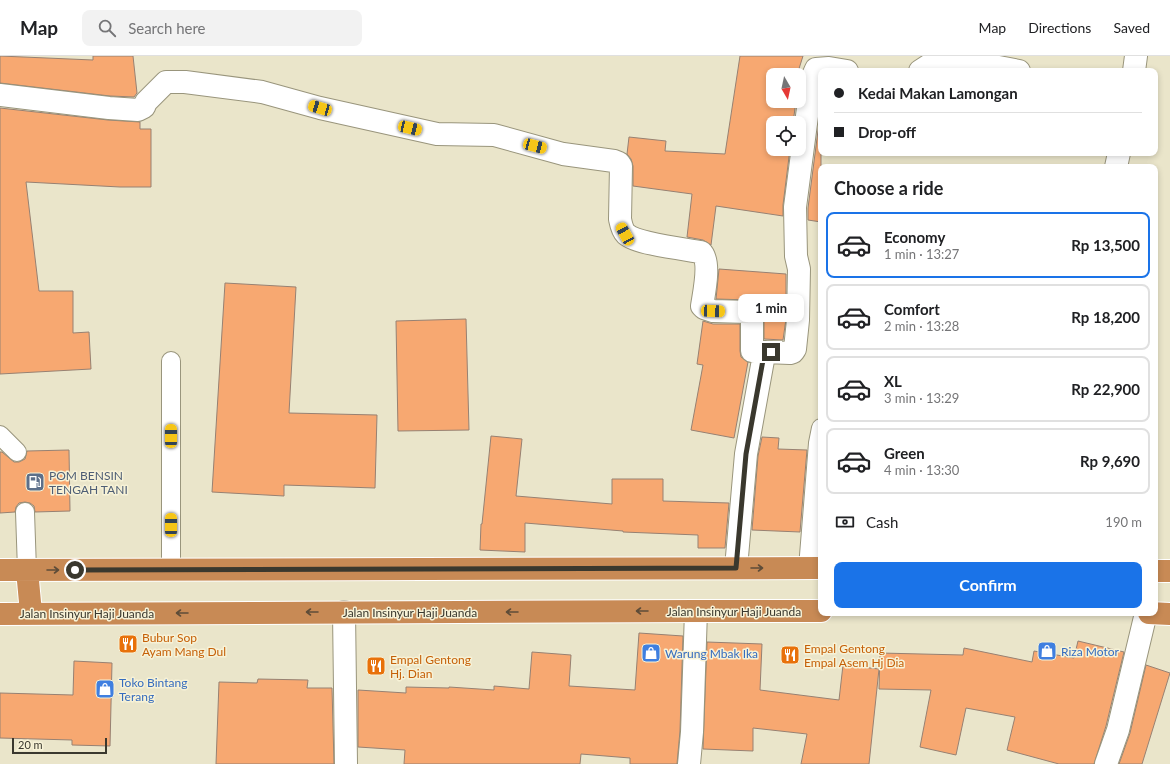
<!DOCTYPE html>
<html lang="en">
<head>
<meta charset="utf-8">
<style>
  body { margin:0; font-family:Lato,sans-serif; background:#f2f2f2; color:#202124; height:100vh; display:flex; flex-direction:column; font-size:15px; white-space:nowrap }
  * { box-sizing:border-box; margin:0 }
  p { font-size:13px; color:#757577 }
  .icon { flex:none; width:22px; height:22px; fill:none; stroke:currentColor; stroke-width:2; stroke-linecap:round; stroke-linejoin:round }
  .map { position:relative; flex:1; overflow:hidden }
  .drawer { position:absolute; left:818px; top:108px; width:340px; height:452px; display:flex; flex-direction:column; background:#fff; border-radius:8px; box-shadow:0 2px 6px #0003 }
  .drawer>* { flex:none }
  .top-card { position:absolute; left:818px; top:12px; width:340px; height:88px; border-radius:8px; box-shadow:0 2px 6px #0003; display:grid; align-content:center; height:88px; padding:0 16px; background:#fff }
  .needle { width:26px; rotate:171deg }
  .buttons { position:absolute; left:766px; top:12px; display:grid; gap:8px }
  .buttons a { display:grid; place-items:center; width:40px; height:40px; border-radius:8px; background:#fff; box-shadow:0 2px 6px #0003; font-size:20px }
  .scale { position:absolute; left:12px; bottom:10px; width:95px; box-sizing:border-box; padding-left:4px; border:2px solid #3a382e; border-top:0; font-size:11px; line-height:14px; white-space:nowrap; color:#3a382e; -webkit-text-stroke:3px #f7f2d7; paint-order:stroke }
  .end { position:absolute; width:18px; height:18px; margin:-9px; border:5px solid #3a382e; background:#fff; box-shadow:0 0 0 2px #fff }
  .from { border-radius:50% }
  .bubble { position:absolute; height:28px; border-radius:8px; background:#fff; box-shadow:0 2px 6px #0003; font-size:13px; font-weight:700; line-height:28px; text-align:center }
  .car { position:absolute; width:12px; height:24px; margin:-12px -6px; border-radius:5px; box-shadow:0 0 3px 1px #0007; background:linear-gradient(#f5c518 24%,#345 0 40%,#f5c518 0 76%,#345 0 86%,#f5c518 0) }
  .top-card b { display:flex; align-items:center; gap:14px; height:38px; font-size:15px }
  .top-card b+b { border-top:1px solid #e0e0e0 }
  .top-card i { width:10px; height:10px; background:#202124 }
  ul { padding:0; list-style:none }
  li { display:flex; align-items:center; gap:12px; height:66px; margin:0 8px 6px; padding:0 8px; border:2px solid #e0e0e0; border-radius:8px }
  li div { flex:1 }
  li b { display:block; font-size:15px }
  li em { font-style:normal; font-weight:700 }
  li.active { border-color:#1a73e8 }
  li>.icon { width:36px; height:36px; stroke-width:1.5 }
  h2 { padding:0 16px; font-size:18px; line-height:48px }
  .pay { display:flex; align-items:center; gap:10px; height:44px; padding:0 16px; font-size:15px }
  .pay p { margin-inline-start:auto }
  .action { display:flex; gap:8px; margin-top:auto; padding:8px 16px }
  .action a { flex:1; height:46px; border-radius:8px; background:#1a73e8; color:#fff; font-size:16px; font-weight:700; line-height:46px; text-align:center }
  header { display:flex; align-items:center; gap:24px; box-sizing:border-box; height:56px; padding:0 20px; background:#fff; border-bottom:1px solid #e0e0e0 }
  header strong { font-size:19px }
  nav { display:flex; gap:22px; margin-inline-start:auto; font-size:14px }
  .search { width:280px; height:36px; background:#f2f2f2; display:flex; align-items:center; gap:10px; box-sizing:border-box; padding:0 14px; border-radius:8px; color:#757577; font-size:15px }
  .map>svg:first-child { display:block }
  .building { fill:#f7a871; stroke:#978172 }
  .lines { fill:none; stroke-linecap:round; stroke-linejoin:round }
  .lane-casing { stroke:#99957c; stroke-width:20 }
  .street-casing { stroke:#99957c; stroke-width:24 }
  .highway-casing { stroke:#fff; stroke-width:24 }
  .lane { stroke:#fff; stroke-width:18 }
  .street { stroke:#fff; stroke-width:22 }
  .highway { stroke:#c88a55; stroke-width:22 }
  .oneway { stroke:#5e4c38 }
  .route { stroke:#3a382e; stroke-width:5 }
  .labels { text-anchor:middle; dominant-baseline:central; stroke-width:3; stroke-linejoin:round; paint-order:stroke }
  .service-label { font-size:12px; fill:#4e5e75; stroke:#f7f2d7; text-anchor:start }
  .street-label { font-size:12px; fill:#3a382e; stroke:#f7f2d7 }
  .food-label { font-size:12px; fill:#c56008; stroke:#f7f2d7; text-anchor:start }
  .shop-label { font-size:12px; fill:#366cbe; stroke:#f7f2d7; text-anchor:start }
</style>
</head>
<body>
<header>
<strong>Map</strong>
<div class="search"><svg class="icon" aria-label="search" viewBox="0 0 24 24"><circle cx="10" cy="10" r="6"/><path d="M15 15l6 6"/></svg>Search here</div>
<nav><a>Map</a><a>Directions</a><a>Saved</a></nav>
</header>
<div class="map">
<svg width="1170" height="708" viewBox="0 0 1170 708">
  <rect width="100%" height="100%" fill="#eae5ca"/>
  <path class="building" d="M0 0 93 4V0H133L137 37 134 41 110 40 0 27Z
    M740 0H803L797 19H773V45H796L793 67H773V93H790L783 149V160L716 150 711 189 703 184 687 181 692 138 633 130V110L631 103 627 98 629 81 666 85 665 95 725 98Z
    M0 52 108 64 140 66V73H151V131H120L26 126 39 235H73V277L89 276 91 313 0 318Z
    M819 67 821 68V166L808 164V152Z
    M719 213 786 218V263L783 284 764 283V258L763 253 758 247 750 244 716 243Z
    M225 227 296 231 289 357 377 359 375 432 284 429V440L212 436Z
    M466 263 469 374 398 375 396 265Z
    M703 265 713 268H740V295L741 301 748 306 734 382 691 374 703 309 697 308Z
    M491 380 522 383 516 440 612 448V423H663V445L729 447 725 492H698V479L623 476V475L525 467V496L480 494 481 468H482Z
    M762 381 779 382 778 393 807 394 800 476 752 474 758 400Z
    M69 394 70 455 35 456 34 450 30 447 25 446 19 447 16 451 15 456 0 457V396H2L14 406H19L25 403 27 395Z
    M639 577 683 580 680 675 677 708H630V702L581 698 580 708H404L405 694 358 691V634L406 637V631L449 632V631L494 634V630L529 633 532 596 571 599 569 630 635 634Z
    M1078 585 1124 596 1106 670 1094 708H1059L1007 694 1015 661 966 652 956 699 920 691 931 634 879 633 880 597 963 599 964 592 1032 606 1034 595 1074 602Z
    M707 586 762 588 760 634 839 644 843 609 879 613 869 708H801L807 678 753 672V695L703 693Z
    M74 605 112 607 110 690 72 689V684L0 682V637L73 639Z
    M1146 609 1170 617 1142 708H1119L1130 677Z
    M258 623 308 624 307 632H332L334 708H216L219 626 257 627Z"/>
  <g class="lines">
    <g class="lane-casing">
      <path id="lane" d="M171 305V514
        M0 379 17 396
        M25 456 27 514
        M808 512 818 387 821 372"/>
    </g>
    <g class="street-casing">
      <path id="street" d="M920 15 937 4 952 2 1019 15
        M1134 15 1136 0
        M0 39 109 52 138 54 144 51 146 46 166 26H185L262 36 320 52 437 78 494 79 563 98 614 105 619 107 621 110 620 163C621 168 622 174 626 178 637 188 684 193 701 196 711 205 704 237 702 250L704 252 713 255 750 256 752 258V295L765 296
        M1116 111 1119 97
        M736 512 746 398 763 304 765 296 790 297 793 296 795 293 798 264 799 213 796 200 795 151 812 22 816 13 829 12 847 15
        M344 556 346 708
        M689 708 692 676 696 555
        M1106 708 1118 674 1146 557"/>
    </g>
    <g class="highway-casing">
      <path id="highway" d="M0 514 821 512
        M27 514 31 557
        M1155 515H1170
        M1149 557 1170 558
        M0 558 696 555H821"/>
    </g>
    <use href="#lane" class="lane"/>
    <use href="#street" class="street"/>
    <use href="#highway" class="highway"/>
  </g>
  <defs><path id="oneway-shaft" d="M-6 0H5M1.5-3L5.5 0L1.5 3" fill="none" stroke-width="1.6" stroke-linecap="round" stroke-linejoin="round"/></defs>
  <g class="oneway">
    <use href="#oneway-shaft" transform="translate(757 512)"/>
    <use href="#oneway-shaft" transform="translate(53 514)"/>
    <use href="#oneway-shaft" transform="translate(642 555) rotate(180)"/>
    <use href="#oneway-shaft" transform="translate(312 556) rotate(180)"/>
    <use href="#oneway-shaft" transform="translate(512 556) rotate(180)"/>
    <use href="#oneway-shaft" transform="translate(182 557) rotate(180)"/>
  </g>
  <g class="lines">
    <path class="route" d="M75 514 736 512 746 398 763 304 765 296H771"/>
  </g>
  <defs>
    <g id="fuel-square" transform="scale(1)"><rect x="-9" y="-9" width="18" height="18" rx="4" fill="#5c6f8a" stroke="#f7f2d7"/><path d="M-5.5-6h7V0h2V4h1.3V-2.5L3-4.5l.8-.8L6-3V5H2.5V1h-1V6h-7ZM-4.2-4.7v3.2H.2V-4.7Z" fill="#fff"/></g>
    <g id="restaurant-square" transform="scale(1)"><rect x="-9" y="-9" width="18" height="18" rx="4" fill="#e8710a" stroke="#f7f2d7"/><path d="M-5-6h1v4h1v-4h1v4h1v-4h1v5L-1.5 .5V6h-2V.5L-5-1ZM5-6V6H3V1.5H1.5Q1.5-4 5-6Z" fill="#fff"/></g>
    <g id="shop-square" transform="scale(1)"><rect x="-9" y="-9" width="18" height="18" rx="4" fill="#3f7fe0" stroke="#f7f2d7"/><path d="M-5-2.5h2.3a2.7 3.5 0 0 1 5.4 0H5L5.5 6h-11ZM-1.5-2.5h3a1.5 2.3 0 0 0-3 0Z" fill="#fff"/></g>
  </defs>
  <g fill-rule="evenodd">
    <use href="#fuel-square" x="35" y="426"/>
    <use href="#restaurant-square" x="128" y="588"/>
    <use href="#shop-square" x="1047" y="595"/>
    <use href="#shop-square" x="651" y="597"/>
    <use href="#restaurant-square" x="790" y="599"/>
    <use href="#restaurant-square" x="376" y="610"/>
    <use href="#shop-square" x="105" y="633"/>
  </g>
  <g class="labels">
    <g class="service-label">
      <text x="49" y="419">POM BENSIN<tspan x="49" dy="14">TENGAH TANI</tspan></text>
    </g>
    <g class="street-label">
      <text x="734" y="555">Jalan Insinyur Haji Juanda</text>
      <text x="410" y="556">Jalan Insinyur Haji Juanda</text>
      <text x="87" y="557">Jalan Insinyur Haji Juanda</text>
    </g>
    <g class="food-label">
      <text x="142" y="581">Bubur Sop<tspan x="142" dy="14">Ayam Mang Dul</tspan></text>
      <text x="804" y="592">Empal Gentong<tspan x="804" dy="14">Empal Asem Hj Dia</tspan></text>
      <text x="390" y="603">Empal Gentong<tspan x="390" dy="14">Hj. Dian</tspan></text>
    </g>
    <g class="shop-label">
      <text x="1061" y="595">Riza Motor</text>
      <text x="665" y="597">Warung Mbak Ika</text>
      <text x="119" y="626">Toko Bintang<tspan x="119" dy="14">Terang</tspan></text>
    </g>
  </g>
</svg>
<div class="buttons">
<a><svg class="needle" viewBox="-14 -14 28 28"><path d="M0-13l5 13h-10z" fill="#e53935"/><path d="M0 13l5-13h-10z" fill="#757577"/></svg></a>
<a><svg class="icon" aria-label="locate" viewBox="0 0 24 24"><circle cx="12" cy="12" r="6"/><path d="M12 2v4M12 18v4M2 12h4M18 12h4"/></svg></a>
</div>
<div class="scale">20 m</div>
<i class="end from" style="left:75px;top:514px"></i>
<i class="end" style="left:771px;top:296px"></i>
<div class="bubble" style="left:738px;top:238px;width:66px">1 min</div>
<i class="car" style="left:320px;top:52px;rotate:286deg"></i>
<i class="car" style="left:410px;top:72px;rotate:103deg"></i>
<i class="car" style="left:535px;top:90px;rotate:105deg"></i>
<i class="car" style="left:625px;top:178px;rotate:331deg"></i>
<i class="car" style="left:713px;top:255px;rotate:92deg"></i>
<i class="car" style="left:171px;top:380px;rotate:0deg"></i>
<i class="car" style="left:171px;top:469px;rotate:0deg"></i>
<div class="top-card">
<b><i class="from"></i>Kedai Makan Lamongan</b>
<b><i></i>Drop-off</b>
</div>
<section class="drawer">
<h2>Choose a ride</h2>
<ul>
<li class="active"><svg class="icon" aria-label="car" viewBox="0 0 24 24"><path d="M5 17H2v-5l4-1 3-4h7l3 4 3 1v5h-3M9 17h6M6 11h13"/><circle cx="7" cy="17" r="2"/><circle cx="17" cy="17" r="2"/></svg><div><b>Economy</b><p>1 min · 13:27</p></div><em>Rp 13,500</em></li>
<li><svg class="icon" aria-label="car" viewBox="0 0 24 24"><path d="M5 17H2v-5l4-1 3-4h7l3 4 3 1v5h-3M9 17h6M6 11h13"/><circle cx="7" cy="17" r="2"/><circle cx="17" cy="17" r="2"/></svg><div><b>Comfort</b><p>2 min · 13:28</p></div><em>Rp 18,200</em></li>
<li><svg class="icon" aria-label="car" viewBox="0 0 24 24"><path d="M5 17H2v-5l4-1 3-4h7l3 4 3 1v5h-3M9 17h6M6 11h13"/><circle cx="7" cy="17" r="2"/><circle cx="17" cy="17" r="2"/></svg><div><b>XL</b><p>3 min · 13:29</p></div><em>Rp 22,900</em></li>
<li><svg class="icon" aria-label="car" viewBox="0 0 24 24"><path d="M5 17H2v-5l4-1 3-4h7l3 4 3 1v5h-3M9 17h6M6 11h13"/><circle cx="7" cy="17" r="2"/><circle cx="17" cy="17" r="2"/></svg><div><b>Green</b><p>4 min · 13:30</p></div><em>Rp 9,690</em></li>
</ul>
<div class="pay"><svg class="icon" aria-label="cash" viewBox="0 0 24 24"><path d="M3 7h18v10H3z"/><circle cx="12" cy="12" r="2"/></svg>Cash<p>190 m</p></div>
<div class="action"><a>Confirm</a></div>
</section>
</div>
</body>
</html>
